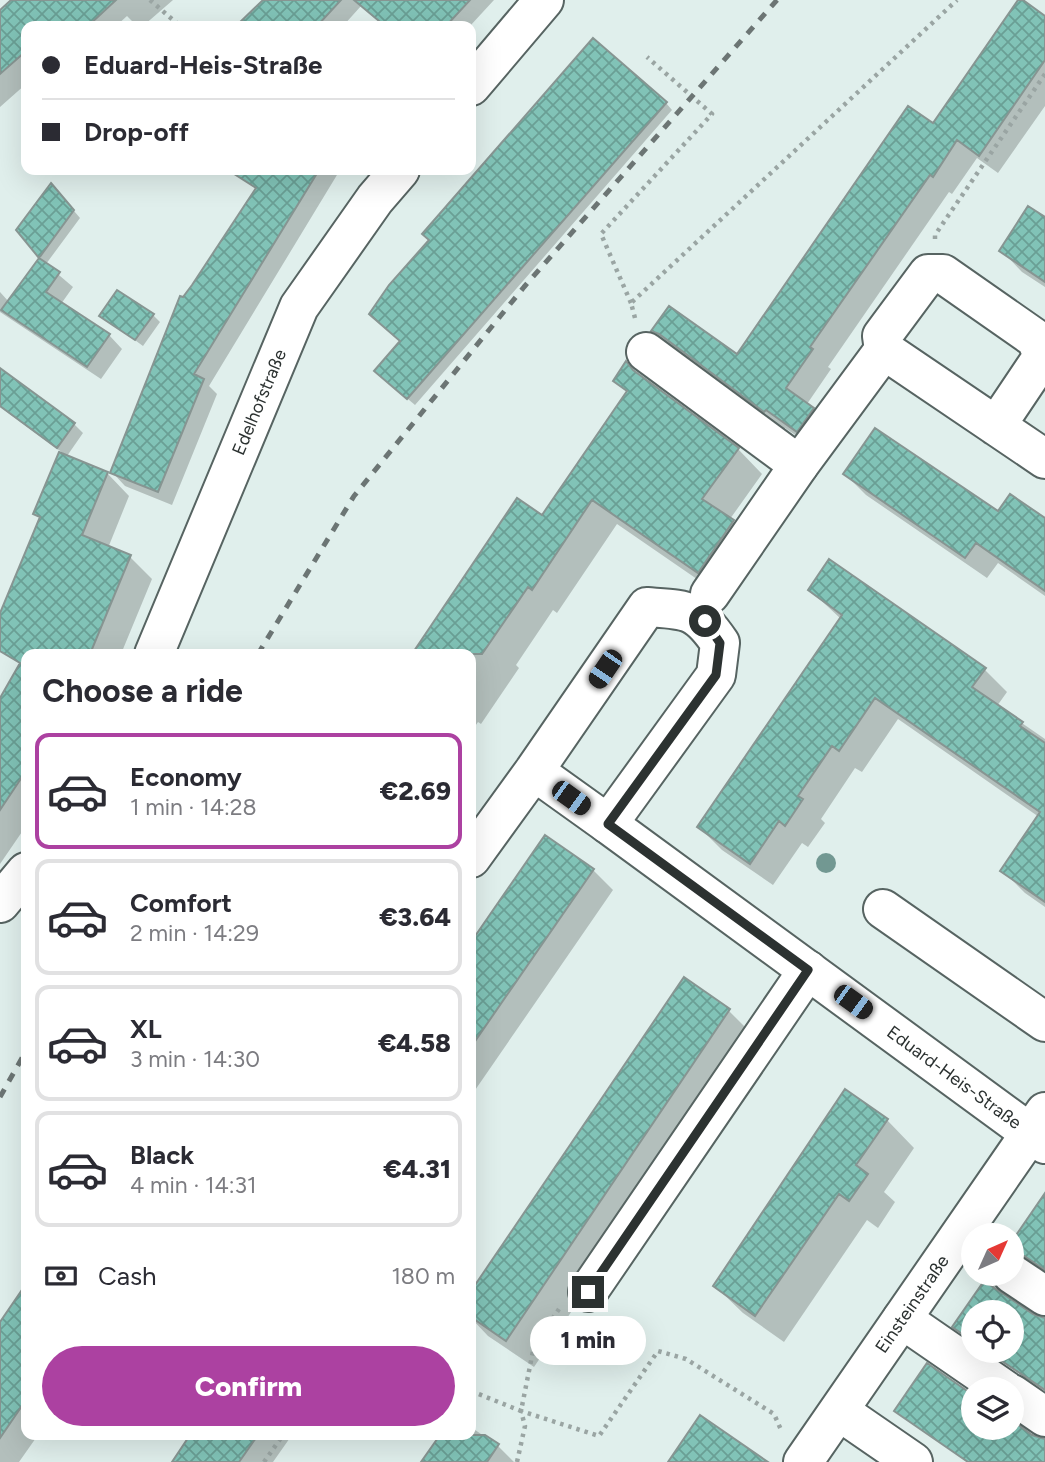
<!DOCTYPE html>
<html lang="en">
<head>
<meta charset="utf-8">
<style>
  body { margin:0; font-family:Figtree,sans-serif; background:#f2f2f3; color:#2b2b33; height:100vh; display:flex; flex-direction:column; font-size:26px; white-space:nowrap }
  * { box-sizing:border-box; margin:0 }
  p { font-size:23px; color:#7c7c81 }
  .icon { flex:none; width:38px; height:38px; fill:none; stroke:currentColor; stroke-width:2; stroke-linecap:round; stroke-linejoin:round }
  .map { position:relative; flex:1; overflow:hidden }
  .details { position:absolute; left:21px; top:649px; width:455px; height:791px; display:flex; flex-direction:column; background:#fff; border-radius:14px; box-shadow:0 7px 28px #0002 }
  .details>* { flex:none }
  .guide { position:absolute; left:21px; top:21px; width:455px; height:154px; border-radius:14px; box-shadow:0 7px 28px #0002; display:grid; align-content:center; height:154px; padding:0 21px; background:#fff }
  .needle { width:46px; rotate:45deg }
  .controls { position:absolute; left:961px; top:1223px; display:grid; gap:14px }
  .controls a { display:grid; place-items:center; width:63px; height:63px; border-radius:50%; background:#fff; box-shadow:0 7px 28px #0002; font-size:35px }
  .end { position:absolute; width:32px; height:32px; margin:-16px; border:9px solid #2c3231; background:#fff; box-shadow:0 0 0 4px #fff }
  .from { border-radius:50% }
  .bubble { position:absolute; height:49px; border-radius:24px; background:#fff; box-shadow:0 7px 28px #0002; font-size:23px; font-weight:800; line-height:49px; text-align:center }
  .car { position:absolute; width:21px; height:42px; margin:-21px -10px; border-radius:9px; box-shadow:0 0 5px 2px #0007; background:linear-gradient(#222 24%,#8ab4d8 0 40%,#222 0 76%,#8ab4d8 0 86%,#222 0) }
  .guide b { display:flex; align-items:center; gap:24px; height:66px; font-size:26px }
  .guide b+b { border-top:2px solid #e1e1e2 }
  .guide i { width:18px; height:18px; background:#2b2b33 }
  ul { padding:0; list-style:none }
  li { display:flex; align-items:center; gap:21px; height:116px; margin:0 14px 10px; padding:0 7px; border:4px solid #e1e1e2; border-radius:14px }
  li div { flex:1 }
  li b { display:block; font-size:26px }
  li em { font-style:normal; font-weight:800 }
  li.current { border-color:#ac41a1 }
  li>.icon { width:63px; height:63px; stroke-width:1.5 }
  h2 { padding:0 21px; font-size:32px; line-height:84px }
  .pay { display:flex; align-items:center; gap:18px; height:77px; padding:0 21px; font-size:26px }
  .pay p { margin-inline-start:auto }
  .action { display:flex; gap:14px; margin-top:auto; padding:14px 21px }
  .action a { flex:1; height:80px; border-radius:42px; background:#ac41a1; color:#fff; font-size:28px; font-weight:800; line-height:80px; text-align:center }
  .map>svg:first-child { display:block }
  .shadow { fill:#0003 }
  .building { fill:url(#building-cross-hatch); stroke:#879592; stroke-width:2 }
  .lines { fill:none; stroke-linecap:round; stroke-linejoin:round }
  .minor-casing { stroke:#576462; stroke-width:42 }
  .path { stroke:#9aa5a3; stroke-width:4.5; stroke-dasharray:3.5 5; stroke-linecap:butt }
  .minor { stroke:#fff; stroke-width:38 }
  .rail { stroke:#6c7574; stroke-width:5; stroke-dasharray:9 9; stroke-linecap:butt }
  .tree { fill:#729892 }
  .route { stroke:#2c3231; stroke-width:9 }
  .labels { text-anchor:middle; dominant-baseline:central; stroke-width:5; stroke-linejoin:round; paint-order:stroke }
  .street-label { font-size:18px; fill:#2c3231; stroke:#edfcf9 }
</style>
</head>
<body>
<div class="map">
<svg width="1045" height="1462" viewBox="0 0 1045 1462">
  <defs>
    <pattern id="building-cross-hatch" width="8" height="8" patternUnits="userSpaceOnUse" patternTransform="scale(1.75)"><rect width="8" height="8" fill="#81c3b7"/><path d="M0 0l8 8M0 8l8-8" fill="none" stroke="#6a9f95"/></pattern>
  </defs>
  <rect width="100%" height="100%" fill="#e0efec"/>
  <path class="shadow" d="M12 0H173L143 26H137L127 16 116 26H26V84L0 107V11Z
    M266 0H494L470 26H385L361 6 343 26H246Z
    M1045 18V106L998 173 977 158 952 194 949 192 828 367 831 369 807 404 832 428 816 449 785 428 784 430 680 353 672 350 654 331 737 356 933 126Z
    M666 103 672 110 415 405 383 378Z
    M263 170H340L209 386 217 394 172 505 125 486 112 472 184 300 258 189 254 185Z
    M58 192 80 218 46 264 73 287 61 304 109 335 122 349 101 379 0 312V292L9 302 41 258 19 230Z
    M1045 219V287L1022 272 1001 250Z
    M153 315 160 322 143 346 102 316Z
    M0 370 74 424 83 433 67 456 0 407Z
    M638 375 738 449 762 474 730 519 758 546 723 597 617 524 557 613 553 610 516 665 519 668 481 724 478 722 471 732V654H414L518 501 542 517 628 393 615 381Z
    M107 473 129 496 108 548 130 557 152 579 121 654H47L20 646 0 627V618L41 520 35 513Z
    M845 474 998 514 1045 520V596L998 563 987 578 866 495Z
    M810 590 984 669 1007 692 997 706 1045 739V907L1025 893 1002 870 1039 817 898 719 862 772 855 768 821 819 825 823 808 847 802 843 773 885 722 850 699 827 841 619Z
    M20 665 26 669V826L0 864V701Z
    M545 837 593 870 613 890 471 1096V945Z
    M684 979 729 1011 756 1038 534 1367 488 1336 471 1318V1294Z
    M887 1120 914 1148 884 1192 895 1202 878 1228 867 1220 784 1342 743 1313 715 1286Z
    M1040 1201 1045 1204V1271L1033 1263 1021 1259 1012 1261V1244Z
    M991 1275 997 1282 999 1292 1032 1316 1045 1319V1391L986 1351H1012V1312H973V1342L954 1327Z
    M26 1287V1435H38L19 1462H0V1326Z
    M973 1396V1428H1012V1423L1032 1437 1045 1440V1462H967L896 1411Z
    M471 1427 498 1446 514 1462H423L442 1435H471Z
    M192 1435H292L273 1462H174Z"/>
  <path class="building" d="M11 0H116L88 26H26V51L0 74V10Z
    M263 0H341L317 26H236Z
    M354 0H470L446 26H385Z
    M1018 0H1023L1045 16V60L979 156 957 140 933 177 930 175 810 347 813 349 786 388 814 408 797 432 766 410 764 412 659 334 651 331 669 306 737 354 908 106 933 123Z
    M593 38 667 102 407 399 374 371 400 341 369 314 389 285 429 240 422 234Z
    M228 170H319L194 374 204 379 158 492 110 473 180 296 183 297 192 285 256 188Z
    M51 183 74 210 39 258 16 230Z
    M1028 206 1045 217V282L999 251Z
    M39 258 60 272 46 292 110 334 87 367 1 310Z
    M117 290 154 314 135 340 99 316Z
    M626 361 633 370 739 448 702 499 734 520 698 573 592 500 532 590 528 587 482 654H412L517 498 542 515 627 391 613 381Z
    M0 368 75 423 57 448 0 406Z
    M875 428 998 511 1010 494 1045 518V591L976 543 965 558 843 474Z
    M59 452 108 472 82 535 131 555 90 654H26V771L0 810V698L20 663 0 651V613L40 517 33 514Z
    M829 559 986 668 972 687 1023 722 1020 726 1045 743V902L1000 871 1040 812 875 698 839 751 832 746 798 796 803 799 785 826 779 821 750 864 697 827 842 615 808 590Z
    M545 835 594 869 471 1047V942Z
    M684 977 730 1009 506 1341 471 1317V1291Z
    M845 1089 888 1119 856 1165 868 1174 849 1201 839 1194 755 1316 713 1286Z
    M1045 1193V1270L1024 1256 1012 1252V1241Z
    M984 1281 1033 1314 1045 1318V1390L987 1351H1012V1312H973V1341L952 1327Z
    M26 1284V1400L0 1438V1322Z
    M927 1363 973 1395V1428H1012V1420L1032 1435 1045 1439V1462H968L894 1411Z
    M700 1415 768 1462H668Z
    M190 1435H258L239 1462H172Z
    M440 1435H485L499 1444 487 1462H421Z"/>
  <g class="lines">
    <g class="minor-casing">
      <g id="minor">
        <path d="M471 86 544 0"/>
        <path d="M646 352 799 465"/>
        <path d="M996 426 1043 356 1036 339 943 274H928L882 336 884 350 1045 459"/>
        <path d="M710 594 799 465 884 350"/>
        <path id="s1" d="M154 654 299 307 375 199 400 170"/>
        <path id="s2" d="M608 824 1045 1144"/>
        <path d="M471 858 534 771 647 607C687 610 696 608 720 643L716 675 608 824 534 771"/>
        <path d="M0 903 26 872"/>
        <path d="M883 909 1045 1022"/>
        <path d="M1012 1274 1045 1296"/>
        <path d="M588 1292 808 970"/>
        <path d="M902 1319 1005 1390"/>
        <path d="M1012 1394 1045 1417"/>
        <path d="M839 1411 913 1462"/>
        <path id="s3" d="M803 1462 1045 1112"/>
      </g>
    </g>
    <path class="path" d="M150 0 180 26
      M935 239V235L1045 74
      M631 303 601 234 712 114 647 57
      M635 318 631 303 957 0
      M471 1391 521 1411 534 1346 559 1309
      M264 1462 283 1435
      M517 1462 525 1426 521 1411 599 1436 658 1351 686 1359 774 1414 782 1432"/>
    <use href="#minor" class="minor"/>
    <path class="rail" d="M258 654 354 496 524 287 777 0
      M0 1097 26 1051"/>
  </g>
  <circle class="tree" cx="826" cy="863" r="10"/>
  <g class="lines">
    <path class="route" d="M588 1292 808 970 608 824 716 675 720 643 705 621"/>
  </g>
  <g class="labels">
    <g class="street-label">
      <text stroke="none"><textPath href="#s1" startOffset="273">Edelhofstraße</textPath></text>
      <text stroke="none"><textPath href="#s2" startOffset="429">Eduard-Heis-Straße</textPath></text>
      <text stroke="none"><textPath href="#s3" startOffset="192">Einsteinstraße</textPath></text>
    </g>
  </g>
</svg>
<div class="controls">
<a><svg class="needle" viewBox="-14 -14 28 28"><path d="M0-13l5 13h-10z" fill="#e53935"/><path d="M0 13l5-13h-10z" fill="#7c7c81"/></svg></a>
<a><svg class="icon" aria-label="locate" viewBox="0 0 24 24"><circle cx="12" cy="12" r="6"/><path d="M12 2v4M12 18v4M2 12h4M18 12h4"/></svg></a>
<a><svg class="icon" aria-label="layers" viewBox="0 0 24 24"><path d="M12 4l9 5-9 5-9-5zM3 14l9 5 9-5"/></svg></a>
</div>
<i class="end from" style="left:705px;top:621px"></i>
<i class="end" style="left:588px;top:1292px"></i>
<div class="bubble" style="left:530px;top:1316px;width:116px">1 min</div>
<i class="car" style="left:605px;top:669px;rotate:214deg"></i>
<i class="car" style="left:571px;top:798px;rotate:126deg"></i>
<i class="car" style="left:853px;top:1002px;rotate:126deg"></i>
<div class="guide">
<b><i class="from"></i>Eduard-Heis-Straße</b>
<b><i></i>Drop-off</b>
</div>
<section class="details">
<h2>Choose a ride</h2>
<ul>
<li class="current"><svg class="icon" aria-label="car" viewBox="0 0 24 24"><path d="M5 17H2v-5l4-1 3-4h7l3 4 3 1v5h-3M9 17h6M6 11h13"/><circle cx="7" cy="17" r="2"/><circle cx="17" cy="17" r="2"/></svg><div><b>Economy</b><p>1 min · 14:28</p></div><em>€2.69</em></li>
<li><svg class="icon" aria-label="car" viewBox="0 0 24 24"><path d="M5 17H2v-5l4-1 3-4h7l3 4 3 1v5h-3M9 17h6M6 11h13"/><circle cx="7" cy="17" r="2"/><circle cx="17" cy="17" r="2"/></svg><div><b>Comfort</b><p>2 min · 14:29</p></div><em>€3.64</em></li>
<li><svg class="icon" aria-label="car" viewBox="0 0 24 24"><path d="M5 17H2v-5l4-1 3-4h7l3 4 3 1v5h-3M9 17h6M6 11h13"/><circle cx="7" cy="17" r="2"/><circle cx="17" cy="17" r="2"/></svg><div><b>XL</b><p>3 min · 14:30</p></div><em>€4.58</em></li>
<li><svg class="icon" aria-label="car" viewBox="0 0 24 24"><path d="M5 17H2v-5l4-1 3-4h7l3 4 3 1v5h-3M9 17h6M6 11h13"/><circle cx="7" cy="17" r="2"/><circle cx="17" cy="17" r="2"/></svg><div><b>Black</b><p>4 min · 14:31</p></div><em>€4.31</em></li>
</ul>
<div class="pay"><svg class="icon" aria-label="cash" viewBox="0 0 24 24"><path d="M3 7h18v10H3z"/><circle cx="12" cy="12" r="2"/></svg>Cash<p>180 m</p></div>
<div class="action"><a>Confirm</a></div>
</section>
</div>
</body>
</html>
